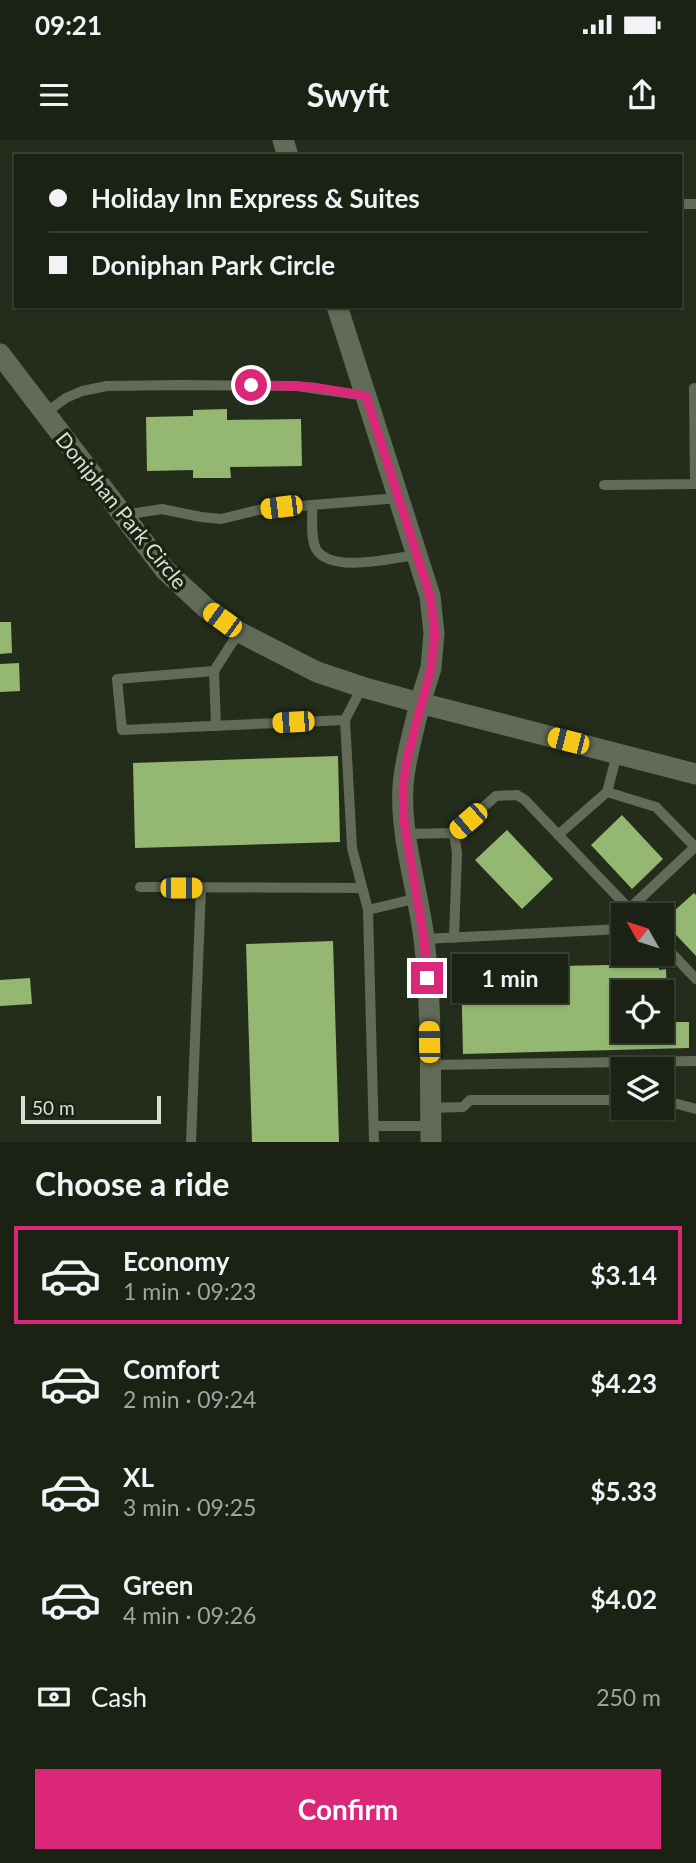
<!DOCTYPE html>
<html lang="en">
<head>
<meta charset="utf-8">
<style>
  body { margin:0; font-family:Lato,sans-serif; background:#242a1d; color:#f1f3f6; height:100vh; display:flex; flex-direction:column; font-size:26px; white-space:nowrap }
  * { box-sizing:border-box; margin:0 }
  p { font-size:23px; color:#a0a4a0 }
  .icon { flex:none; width:38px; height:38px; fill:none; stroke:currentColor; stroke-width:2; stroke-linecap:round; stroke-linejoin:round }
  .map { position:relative; height:1002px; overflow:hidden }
  .panel { display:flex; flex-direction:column; background:#1b2214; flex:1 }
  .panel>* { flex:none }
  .hud { position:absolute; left:14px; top:14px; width:668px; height:154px; border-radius:0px; box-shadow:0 2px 5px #0004,0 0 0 2px #393f34; display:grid; align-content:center; height:154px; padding:0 35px; background:#1b2214 }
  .needle { width:46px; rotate:309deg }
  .buttons { position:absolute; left:611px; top:763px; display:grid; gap:14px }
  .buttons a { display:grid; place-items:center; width:63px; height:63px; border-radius:0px; background:#1b2214; box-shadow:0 2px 5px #0004,0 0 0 2px #393f34; font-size:35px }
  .scale { position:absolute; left:21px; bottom:18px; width:140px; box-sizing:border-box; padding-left:7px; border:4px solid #d9dfd4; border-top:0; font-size:19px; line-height:24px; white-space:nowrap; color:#d9dfd4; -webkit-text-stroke:5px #1a2312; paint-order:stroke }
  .end { position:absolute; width:32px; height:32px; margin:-16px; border:9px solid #db2777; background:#fff; box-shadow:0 0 0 4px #fff }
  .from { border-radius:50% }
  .bubble { position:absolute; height:49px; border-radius:0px; background:#1b2214; box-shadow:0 2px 5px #0004,0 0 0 2px #393f34; font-size:23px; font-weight:700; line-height:49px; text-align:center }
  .car { position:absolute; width:21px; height:42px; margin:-21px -10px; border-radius:9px; box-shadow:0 0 5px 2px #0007; background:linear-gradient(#f5c518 24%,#345 0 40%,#f5c518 0 76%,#345 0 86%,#f5c518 0) }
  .hud b { display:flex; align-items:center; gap:24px; height:66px; font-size:26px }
  .hud b+b { border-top:2px solid #393f34 }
  .hud i { width:18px; height:18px; background:#f1f3f6 }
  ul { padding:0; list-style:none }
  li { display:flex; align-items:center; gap:21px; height:98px; margin:0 14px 10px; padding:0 21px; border:4px solid transparent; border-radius:0px }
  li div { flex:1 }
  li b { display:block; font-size:26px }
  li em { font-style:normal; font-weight:700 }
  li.active { border-color:#db2777 }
  li>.icon { width:63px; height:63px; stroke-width:1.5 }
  h2 { padding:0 35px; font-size:32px; line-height:84px }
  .pay { display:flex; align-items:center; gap:18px; height:77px; padding:0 35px; font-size:26px }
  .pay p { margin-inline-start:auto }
  .cta { display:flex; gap:14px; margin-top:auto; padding:14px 35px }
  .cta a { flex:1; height:80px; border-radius:0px; background:#db2777; color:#fff; font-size:28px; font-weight:700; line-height:80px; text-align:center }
  .status { display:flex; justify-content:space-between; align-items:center; height:49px; padding:0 35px; background:#1b2214; direction:ltr }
  .status svg { height:19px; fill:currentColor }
  header { display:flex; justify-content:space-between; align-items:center; height:91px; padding:0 35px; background:#1b2214; font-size:32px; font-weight:700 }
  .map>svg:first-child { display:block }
  .building { fill:#94b771; fill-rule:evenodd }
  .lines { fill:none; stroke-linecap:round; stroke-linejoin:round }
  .lane { stroke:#616b57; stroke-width:10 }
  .street { stroke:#616b57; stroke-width:21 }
  .route { stroke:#db2777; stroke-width:9 }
  .labels { text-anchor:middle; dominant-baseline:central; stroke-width:7; stroke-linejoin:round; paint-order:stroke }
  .street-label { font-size:21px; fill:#d9dfd4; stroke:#1a2312 }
</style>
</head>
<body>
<div class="status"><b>09:21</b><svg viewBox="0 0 49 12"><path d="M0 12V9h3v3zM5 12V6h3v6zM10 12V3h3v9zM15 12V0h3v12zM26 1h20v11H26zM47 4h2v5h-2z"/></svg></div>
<header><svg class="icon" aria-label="menu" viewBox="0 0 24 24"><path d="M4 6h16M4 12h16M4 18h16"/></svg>Swyft<svg class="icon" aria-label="share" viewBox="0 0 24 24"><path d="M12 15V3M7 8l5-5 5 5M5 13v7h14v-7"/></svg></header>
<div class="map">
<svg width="696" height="1002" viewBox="0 0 696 1002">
  <rect width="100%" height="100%" fill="#242d1b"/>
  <path class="building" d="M227 269V280L301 279 302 326 230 327 231 338H193V330L147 331 146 277 193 276V270Z
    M0 482H11L12 513 0 514Z
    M19 523 20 551 0 552V524Z
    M338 616 340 702 135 708 133 623Z
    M622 675 663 719 632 749 591 705Z
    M507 690 553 739 522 769 475 720Z
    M694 753 696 755V816L663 781Z
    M333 801 339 1002H252L246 804Z
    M659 824V830L666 829 668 882H689V908L463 914 461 828ZM623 852H662V891H623Z
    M30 838 32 864 0 866V840Z"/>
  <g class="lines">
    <path class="lane" d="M681 64H696
      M694 248 695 344
      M45 273 66 258 82 251 107 246 180 245 297 246 366 256
      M604 345 696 344
      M399 358 312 365C313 378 310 397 316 409 331 434 392 418 417 415
      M123 375 162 369 201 377 221 379 258 370 312 365
      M214 531 117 539 122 590 345 580
      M362 547 345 580 352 708 368 770 374 1002
      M216 586 214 531 239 492
      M607 652 617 614
      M454 693 496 656 517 655 525 660 635 775
      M406 694 454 693 457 713 454 798
      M558 695 607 652 656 667 696 708
      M140 747 362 748
      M629 769 695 707
      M368 770 418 758
      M424 799 621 789 623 787
      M662 803 696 839
      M430 925 696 921
      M662 960 696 969
      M430 968 463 967 470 960H623
      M374 986H431
      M191 1002 201 748"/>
    <path class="street" d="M283 0 288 16
      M0 214 165 430 206 468 239 492 317 532 362 547 420 563 431 528 434 493 430 456 337 166
      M431 1002C430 935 432 866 424 799 418 749 400 698 403 646 405 618 414 590 420 563L696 634"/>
  </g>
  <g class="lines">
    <path class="route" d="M251 245 313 247 366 256 430 456 435 493 431 528 407 619 403 647 404 681 424 799 427 838"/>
  </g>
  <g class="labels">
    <g class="street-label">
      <text transform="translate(122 370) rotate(51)">Doniphan Park Circle</text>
    </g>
  </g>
</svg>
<div class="buttons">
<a><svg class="needle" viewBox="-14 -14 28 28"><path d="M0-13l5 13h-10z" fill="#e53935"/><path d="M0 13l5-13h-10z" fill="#a0a4a0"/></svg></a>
<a><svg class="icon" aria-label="locate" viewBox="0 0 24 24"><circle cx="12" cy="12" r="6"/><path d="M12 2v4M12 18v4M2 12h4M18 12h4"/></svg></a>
<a><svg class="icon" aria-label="layers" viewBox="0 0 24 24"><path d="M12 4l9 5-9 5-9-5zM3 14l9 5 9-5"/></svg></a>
</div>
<div class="scale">50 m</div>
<i class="end from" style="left:251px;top:245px"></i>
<i class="end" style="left:427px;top:838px"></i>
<div class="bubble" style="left:452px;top:814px;width:116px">1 min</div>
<i class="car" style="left:281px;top:367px;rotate:263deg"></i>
<i class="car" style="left:222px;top:480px;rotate:306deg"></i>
<i class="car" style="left:293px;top:582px;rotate:267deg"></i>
<i class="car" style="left:568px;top:601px;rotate:284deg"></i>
<i class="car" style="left:468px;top:681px;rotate:229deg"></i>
<i class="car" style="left:181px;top:748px;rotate:90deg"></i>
<i class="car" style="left:429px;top:902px;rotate:359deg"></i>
<div class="hud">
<b><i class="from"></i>Holiday Inn Express &amp; Suites</b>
<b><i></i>Doniphan Park Circle</b>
</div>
</div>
<section class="panel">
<h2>Choose a ride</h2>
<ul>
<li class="active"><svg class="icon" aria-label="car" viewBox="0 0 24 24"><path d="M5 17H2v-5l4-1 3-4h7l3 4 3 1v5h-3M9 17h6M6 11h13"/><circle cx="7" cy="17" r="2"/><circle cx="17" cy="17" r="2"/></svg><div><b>Economy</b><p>1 min · 09:23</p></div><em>$3.14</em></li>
<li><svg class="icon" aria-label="car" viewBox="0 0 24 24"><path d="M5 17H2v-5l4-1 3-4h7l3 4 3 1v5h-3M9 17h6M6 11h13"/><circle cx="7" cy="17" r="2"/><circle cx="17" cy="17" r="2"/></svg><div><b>Comfort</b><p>2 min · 09:24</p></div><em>$4.23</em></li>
<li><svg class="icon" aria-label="car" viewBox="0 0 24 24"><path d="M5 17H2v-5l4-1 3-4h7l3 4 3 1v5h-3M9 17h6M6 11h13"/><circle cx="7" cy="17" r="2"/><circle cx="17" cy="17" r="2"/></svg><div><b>XL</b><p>3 min · 09:25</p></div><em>$5.33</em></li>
<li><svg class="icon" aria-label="car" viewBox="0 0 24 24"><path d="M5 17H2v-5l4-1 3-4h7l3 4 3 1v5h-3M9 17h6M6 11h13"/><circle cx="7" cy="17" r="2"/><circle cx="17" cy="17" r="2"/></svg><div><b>Green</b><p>4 min · 09:26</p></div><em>$4.02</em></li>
</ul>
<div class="pay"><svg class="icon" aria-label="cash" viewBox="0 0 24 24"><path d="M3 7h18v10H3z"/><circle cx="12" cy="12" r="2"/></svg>Cash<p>250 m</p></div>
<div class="cta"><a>Confirm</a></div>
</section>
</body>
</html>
